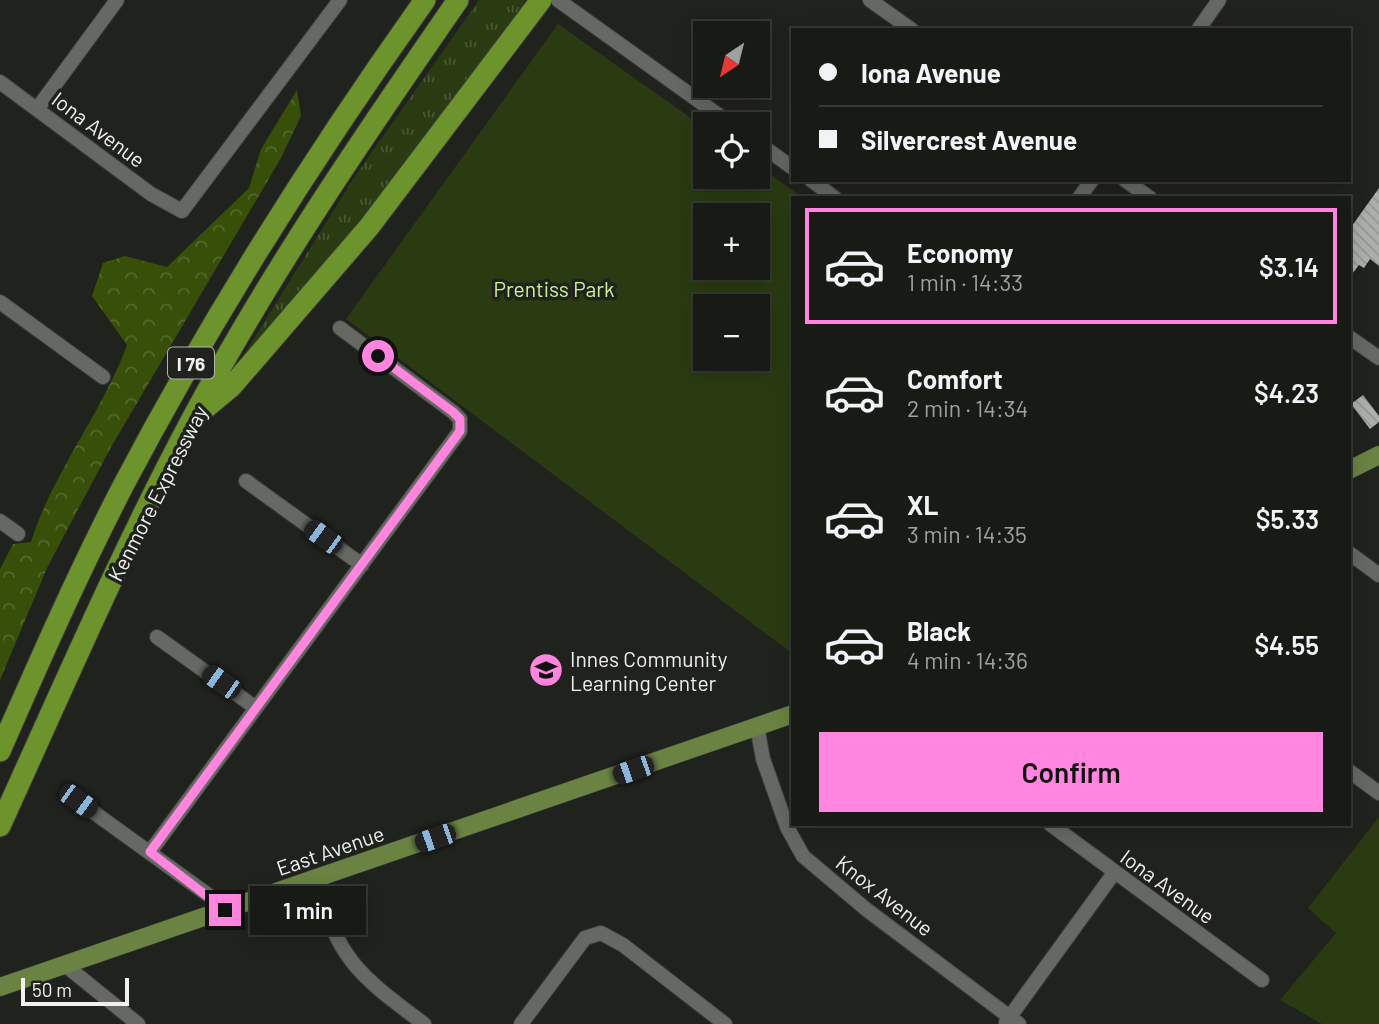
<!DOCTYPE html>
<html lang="en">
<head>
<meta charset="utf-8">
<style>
  body { margin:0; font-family:Barlow,sans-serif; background:#252723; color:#f1f3f6; height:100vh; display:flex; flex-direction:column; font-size:26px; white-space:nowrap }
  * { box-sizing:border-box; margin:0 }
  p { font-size:23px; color:#9fa1a1 }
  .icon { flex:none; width:38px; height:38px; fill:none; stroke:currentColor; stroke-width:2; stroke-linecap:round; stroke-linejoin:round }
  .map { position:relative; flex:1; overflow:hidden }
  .sheet { position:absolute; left:791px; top:196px; width:560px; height:630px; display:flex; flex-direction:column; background:#181a16; border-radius:0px; box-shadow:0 4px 18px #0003,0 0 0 2px #363835 }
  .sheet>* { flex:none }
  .top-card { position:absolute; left:791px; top:28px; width:560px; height:154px; border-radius:0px; box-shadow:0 4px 18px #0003,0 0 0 2px #363835; display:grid; align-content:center; height:154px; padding:0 28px; background:#181a16 }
  .needle { width:46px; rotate:215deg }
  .fabs { position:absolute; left:693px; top:21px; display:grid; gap:14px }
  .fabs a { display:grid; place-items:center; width:77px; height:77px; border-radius:0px; background:#181a16; box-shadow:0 4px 18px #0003,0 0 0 2px #363835; font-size:35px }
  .scale { position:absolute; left:21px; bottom:18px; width:108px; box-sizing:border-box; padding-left:7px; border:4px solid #f1f2ef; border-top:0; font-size:19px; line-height:24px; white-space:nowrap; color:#f1f2ef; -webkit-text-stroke:5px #20221e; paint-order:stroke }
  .end { position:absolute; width:32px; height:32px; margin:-16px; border:9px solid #ff85df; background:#111; box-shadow:0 0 0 4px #111 }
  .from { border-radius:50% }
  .bubble { position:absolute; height:49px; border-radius:0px; background:#181a16; box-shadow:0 4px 18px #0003,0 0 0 2px #363835; font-size:23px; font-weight:600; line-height:49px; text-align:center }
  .car { position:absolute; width:21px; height:42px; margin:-21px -10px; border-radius:9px; box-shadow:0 0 5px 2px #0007; background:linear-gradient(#222 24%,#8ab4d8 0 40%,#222 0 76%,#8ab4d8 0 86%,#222 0) }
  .top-card b { display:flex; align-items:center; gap:24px; height:66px; font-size:26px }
  .top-card b+b { border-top:2px solid #363835 }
  .top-card i { width:18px; height:18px; background:#f1f3f6 }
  ul { padding:12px 0 0; list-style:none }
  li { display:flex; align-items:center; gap:21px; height:116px; margin:0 14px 10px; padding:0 14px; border:4px solid transparent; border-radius:0px }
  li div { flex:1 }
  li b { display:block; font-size:26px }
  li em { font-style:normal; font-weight:600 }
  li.active { border-color:#ff85df }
  li>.icon { width:63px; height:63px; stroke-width:1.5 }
  .action { display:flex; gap:14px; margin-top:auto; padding:14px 28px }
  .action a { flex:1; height:80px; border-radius:0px; background:#ff85df; color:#111; font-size:28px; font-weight:600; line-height:80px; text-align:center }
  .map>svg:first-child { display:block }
  .grass { fill:url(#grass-tufts) }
  .forest { fill:url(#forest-crowns) }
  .park { fill:#2a3b12; fill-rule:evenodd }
  .building { fill:url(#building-back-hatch) }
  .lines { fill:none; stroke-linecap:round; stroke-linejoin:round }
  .minor-casing { stroke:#3d3e3b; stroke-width:16 }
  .major-casing { stroke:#3d3e3b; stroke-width:19 }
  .highway-casing { stroke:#3d3e3b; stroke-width:23 }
  .minor { stroke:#666963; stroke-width:14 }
  .major { stroke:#6a8342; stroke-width:18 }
  .highway { stroke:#6d942c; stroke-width:21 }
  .route { stroke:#ff85df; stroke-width:9 }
  .labels { text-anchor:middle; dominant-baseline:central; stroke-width:7; stroke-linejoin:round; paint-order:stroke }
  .shield { fill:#20221e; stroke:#b2b4b0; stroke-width:2 }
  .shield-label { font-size:19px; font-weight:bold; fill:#f1f2ef }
  .street-label { font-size:21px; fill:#f1f2ef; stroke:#20221e }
  .park-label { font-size:21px; fill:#ccf497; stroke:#20221e }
  .poi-label { font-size:21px; fill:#f1f2ef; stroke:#20221e; text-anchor:start }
</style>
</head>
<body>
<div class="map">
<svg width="1379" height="1024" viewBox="0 0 1379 1024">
  <defs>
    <pattern id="grass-tufts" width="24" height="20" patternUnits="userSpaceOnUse" patternTransform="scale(1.75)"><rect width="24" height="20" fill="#2a3b12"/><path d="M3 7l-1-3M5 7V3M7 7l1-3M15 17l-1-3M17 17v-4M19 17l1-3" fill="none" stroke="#495835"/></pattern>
    <pattern id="forest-crowns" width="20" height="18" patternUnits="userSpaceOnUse" patternTransform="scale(1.75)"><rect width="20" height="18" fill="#374f08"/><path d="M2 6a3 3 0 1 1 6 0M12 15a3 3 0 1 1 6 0" fill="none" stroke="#54692c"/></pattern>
    <pattern id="building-back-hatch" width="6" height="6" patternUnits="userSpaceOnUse" patternTransform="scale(1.75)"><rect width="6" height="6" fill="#adb0aa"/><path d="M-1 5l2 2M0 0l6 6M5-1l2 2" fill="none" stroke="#949692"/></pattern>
  </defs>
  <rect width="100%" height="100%" fill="#20221e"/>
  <path class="grass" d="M479 0H525L520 13 384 199 235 369 355 176Z"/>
  <path class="forest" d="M297 90 301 116 281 158 110 449 47 568 0 680V569L13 544 31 542C53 472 102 413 127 345L92 296 103 263 125 256 167 267 249 188 261 149Z"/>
  <path class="park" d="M558 24 705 128V177H758V165L803 198H793V654L346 319ZM758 215V268H705V215ZM758 306V359H705V306Z
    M1379 817V1024H1322L1280 1000 1336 933 1308 908Z"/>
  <path class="building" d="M1379 188V266L1370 259 1364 268 1359 265 1349 278V230Z
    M1363 395 1379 416V422L1370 429 1351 404Z"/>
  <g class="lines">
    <g class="minor-casing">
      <path id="minor" d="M558 0 731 124
        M870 0 912 30
        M1198 30 1219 0
        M0 82 151 194 182 211 340 0
        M37 109 117 0
        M758 143 793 168
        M811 180 835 198
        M1125 180 1150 198
        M1079 198 1092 180
        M0 302 103 377
        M1349 337 1379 358
        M246 481 362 565
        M0 521 18 534
        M1349 553 1379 575
        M157 637 256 708
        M757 726 763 759 787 827 803 856 867 910 1019 1024
        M1349 771 1379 793
        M78 801 211 897 224 910
        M1050 824 1262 980
        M150 852 460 431V419L453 412 340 328
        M317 879C337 960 359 975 424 1024
        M65 965 138 1024
        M1006 1022 1114 873
        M521 1024 585 938 601 933 623 945 725 1024"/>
    </g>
    <g class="major-casing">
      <path id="major" d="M1349 470 1379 455
        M0 987 793 714"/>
    </g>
    <g class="highway-casing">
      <path id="highway" d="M202 411 231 387 369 227 541 0
        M0 751C39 662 78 573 123 486 212 317 314 156 425 0
        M0 826C62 690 121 552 192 419 270 273 364 136 458 0"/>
    </g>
    <use href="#minor" class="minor"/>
    <use href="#major" class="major"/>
    <use href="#highway" class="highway"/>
  </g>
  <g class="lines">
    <path class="route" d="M225 910 150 852 460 431V419L453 412 378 356"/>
  </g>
  <defs>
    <g id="school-disc" transform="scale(1.75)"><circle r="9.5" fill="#ff85df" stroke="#20221e"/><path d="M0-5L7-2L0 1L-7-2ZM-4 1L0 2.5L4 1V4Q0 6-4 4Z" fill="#111"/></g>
  </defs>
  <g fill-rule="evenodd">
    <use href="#school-disc" x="546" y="670"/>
  </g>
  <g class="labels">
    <rect class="shield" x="168" y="347.5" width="46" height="31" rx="5"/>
    <g class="shield-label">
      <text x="191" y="363">I 76</text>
    </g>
    <g class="street-label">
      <text transform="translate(99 129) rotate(37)">Iona Avenue</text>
      <text transform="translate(157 493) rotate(-63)">Kenmore Expressway</text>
      <text transform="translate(330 850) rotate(-19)">East Avenue</text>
      <text transform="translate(1168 886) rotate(36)">Iona Avenue</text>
      <text transform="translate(885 895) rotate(38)">Knox Avenue</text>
    </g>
    <g class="park-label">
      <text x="554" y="288">Prentiss Park</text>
    </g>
    <g class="poi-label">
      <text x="570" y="658">Innes Community<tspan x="570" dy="24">Learning Center</tspan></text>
    </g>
  </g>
</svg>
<div class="fabs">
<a><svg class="needle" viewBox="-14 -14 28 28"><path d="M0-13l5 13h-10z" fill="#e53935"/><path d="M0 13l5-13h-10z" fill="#9fa1a1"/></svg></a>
<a><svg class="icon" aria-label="locate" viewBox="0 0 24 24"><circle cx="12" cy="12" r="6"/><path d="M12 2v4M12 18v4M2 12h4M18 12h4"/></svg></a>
<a>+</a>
<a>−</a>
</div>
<div class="scale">50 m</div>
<i class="end from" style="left:378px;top:356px"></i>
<i class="end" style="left:225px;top:910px"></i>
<div class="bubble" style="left:250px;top:886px;width:116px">1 min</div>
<i class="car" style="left:323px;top:537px;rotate:306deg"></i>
<i class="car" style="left:221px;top:682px;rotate:305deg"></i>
<i class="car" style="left:633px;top:770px;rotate:251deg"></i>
<i class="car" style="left:78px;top:801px;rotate:126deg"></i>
<i class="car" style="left:435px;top:838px;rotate:251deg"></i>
<div class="top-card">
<b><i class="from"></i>Iona Avenue</b>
<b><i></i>Silvercrest Avenue</b>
</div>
<section class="sheet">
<ul>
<li class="active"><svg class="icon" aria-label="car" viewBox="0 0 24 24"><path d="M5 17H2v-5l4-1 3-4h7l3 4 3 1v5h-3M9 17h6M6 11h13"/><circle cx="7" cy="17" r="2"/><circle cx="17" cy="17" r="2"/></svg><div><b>Economy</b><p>1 min · 14:33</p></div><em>$3.14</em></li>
<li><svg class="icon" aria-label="car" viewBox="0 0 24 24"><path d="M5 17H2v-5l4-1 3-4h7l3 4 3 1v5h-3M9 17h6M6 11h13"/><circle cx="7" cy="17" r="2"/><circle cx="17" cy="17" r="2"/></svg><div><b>Comfort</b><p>2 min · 14:34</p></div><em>$4.23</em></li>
<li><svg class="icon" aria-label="car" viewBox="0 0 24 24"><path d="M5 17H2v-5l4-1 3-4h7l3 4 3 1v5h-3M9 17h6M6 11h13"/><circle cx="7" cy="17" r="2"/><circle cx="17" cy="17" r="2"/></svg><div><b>XL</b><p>3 min · 14:35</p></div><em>$5.33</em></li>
<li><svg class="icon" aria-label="car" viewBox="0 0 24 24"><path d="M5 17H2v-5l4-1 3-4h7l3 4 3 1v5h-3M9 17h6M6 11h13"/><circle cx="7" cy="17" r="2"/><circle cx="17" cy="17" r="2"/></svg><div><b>Black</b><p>4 min · 14:36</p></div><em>$4.55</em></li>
</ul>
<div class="action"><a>Confirm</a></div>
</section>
</div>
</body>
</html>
